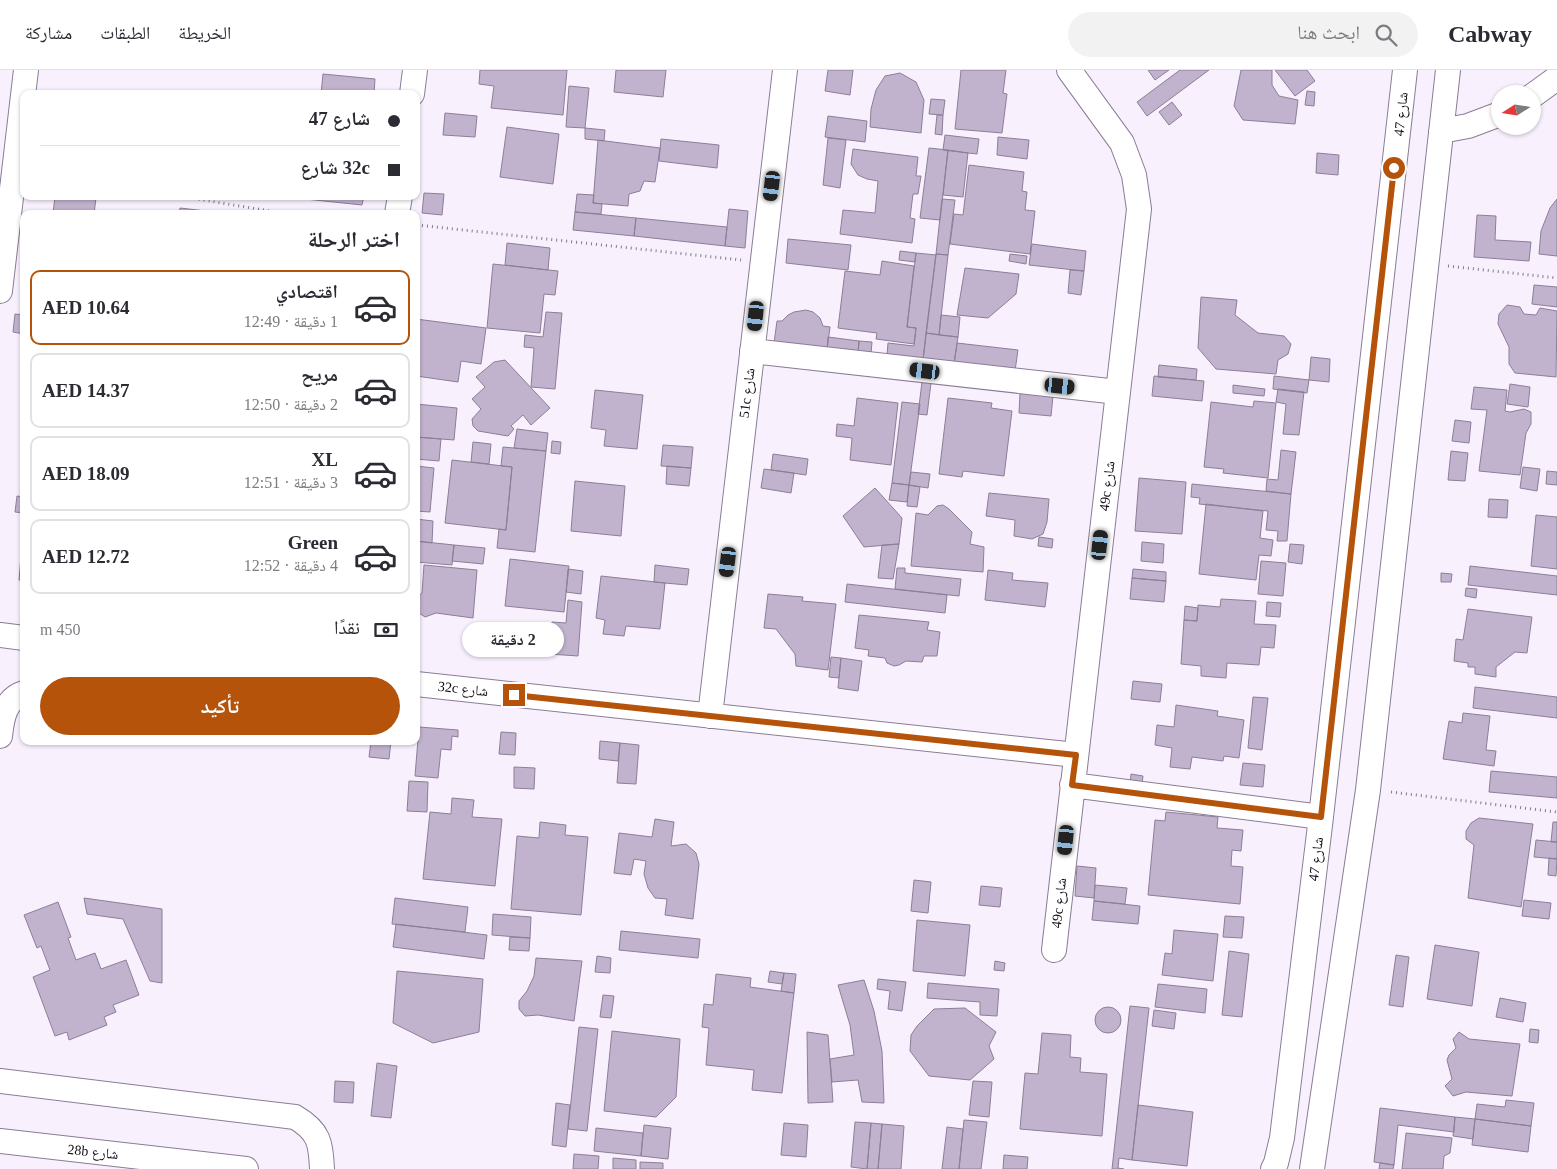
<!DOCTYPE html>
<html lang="ar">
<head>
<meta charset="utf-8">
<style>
  body { margin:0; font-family:"Times New Roman","Noto Naskh Arabic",serif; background:#f2f2f3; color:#2b2b33; direction:rtl; height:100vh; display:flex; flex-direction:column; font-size:19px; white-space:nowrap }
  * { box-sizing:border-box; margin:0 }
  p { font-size:16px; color:#7c7c81 }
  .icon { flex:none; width:28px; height:28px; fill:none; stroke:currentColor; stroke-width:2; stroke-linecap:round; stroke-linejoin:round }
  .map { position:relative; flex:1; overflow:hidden; direction:ltr }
  .side { position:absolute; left:20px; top:140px; width:400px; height:535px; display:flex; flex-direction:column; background:#fff; border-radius:10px; box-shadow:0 1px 4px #0004; direction:rtl }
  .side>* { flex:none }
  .hud { position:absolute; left:20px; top:20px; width:400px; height:110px; border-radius:10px; box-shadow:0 1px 4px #0004; direction:rtl; display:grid; align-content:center; height:110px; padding:0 20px; background:#fff }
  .needle { width:32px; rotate:258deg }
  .tools { position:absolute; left:1491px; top:15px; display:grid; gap:10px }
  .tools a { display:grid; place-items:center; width:50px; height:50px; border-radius:50%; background:#fff; box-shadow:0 1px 4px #0004; font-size:25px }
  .end { position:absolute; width:22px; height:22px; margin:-11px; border:6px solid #b45309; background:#fff; box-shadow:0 0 0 2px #fff }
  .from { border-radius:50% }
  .bubble { position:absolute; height:35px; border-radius:18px; background:#fff; box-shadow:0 1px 4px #0004; font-size:16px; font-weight:700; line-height:35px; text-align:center; direction:rtl }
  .car { position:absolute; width:15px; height:30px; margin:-15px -8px; border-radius:6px; box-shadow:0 0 4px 1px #0007; background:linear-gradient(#222 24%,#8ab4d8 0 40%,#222 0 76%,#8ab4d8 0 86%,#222 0) }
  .hud b { display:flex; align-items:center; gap:18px; height:48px; font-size:19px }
  .hud b+b { border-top:1px solid #e1e1e2 }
  .hud i { width:12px; height:12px; background:#2b2b33 }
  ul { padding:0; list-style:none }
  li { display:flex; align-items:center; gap:15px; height:75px; margin:0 10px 8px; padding:0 10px; border:2px solid #e1e1e2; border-radius:10px }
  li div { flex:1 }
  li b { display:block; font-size:19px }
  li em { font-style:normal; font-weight:700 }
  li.active { border-color:#b45309 }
  li>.icon { width:45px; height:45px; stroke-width:1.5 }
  h2 { padding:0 20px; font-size:22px; line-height:60px }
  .pay { display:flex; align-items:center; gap:12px; height:55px; padding:0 20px; font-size:19px }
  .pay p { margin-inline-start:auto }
  .action { display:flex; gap:10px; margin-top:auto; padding:10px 20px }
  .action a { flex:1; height:58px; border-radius:30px; background:#b45309; color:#fff; font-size:20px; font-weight:700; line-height:58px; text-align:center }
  header { display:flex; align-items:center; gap:30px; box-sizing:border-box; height:70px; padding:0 25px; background:#fff; border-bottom:1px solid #e1e1e2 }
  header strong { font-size:24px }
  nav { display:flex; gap:28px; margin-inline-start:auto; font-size:18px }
  .search { width:350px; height:45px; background:#f2f2f3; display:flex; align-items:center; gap:12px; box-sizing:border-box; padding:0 18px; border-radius:28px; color:#7c7c81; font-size:19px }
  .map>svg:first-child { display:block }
  .building { fill:#c1b2ce; stroke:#8d7e98 }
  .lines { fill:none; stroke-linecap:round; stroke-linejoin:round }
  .minor-casing { stroke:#8b7c96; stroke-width:26 }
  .path { stroke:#827b86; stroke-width:3; stroke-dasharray:1 4; stroke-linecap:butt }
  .minor { stroke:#fff; stroke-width:24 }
  .route { stroke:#b45309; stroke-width:6 }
  .labels { text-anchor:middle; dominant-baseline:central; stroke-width:4; stroke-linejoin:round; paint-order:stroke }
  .street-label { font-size:14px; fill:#120c16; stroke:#fff }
</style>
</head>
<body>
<header>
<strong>Cabway</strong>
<div class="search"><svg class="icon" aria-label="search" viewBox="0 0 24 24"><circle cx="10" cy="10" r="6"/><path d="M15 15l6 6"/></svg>ابحث هنا</div>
<nav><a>الخريطة</a><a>الطبقات</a><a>مشاركة</a></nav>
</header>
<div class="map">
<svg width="1557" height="1099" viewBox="0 0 1557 1099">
  <rect width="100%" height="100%" fill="#f8f1fd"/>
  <path class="building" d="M480 0H567L563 45 491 38 494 16 479 14Z
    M616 0H666L663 27 614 22Z
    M828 0H853L850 25 825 21Z
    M961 0H1006L1003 23 1007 24 1002 63 955 59Z
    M1148 0H1169L1155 10Z
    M1180 0H1209L1147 46 1137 32Z
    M1241 0H1272V15L1279 26 1298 30 1295 54 1243 50 1234 36Z
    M1275 0H1307L1315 11 1295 26Z
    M900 3 916 12 924 30 921 63 870 57 871 39 876 20 885 6Z
    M323 4 375 9 374 24H321Z
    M569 16 589 18 585 58 566 57Z
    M1307 21 1315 22 1314 36 1305 35Z
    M931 29 945 30 943 45 929 44Z
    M1172 32 1182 45 1169 55 1159 42Z
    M445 43 477 46 475 67 443 65Z
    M937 45H943L942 65 935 64Z
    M828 46 867 51 865 72 825 67Z
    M507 57 559 64 553 114 500 107Z
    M585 58 605 60 604 71 585 69Z
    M945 65 979 69 977 84 943 80Z
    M998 67 1029 70 1027 89 997 85Z
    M828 68 846 70 840 118 823 115Z
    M661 69 719 75 717 98 659 91Z
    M598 70 660 78 655 112 644 111 640 121 629 124 628 136 593 133Z
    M929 78 948 80 940 150 920 148Z
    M853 79 918 87 916 106H921L918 124H913L910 148 915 149 912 173 840 164 843 140 875 143 878 111 867 109 858 105 851 94Z
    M948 80 968 83 963 127 943 125Z
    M1317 83 1339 85 1338 105 1316 103Z
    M969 95 1024 102 1022 121 1027 122 1025 140 1035 141 1030 184 950 174 954 144 963 145Z
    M424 123 444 124 442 145 422 143Z
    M577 124 594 125 593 133 602 134 601 144 575 142Z
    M55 126 96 128 94 144H53Z
    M296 126H364L362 135 296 128Z
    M942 129 955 130 948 185 936 184Z
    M1557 129V186L1539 184 1541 161 1550 138Z
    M180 138 206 141 205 144H179Z
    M729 139 748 141 745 178 725 176Z
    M575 142 636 148 634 166 573 160Z
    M1477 145 1496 146 1495 170 1531 172 1529 191 1474 187Z
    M636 148 727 157 725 176 634 166Z
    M788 169 851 175 848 200 786 193Z
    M507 173 550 178 548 200 505 195Z
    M1032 174 1086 181 1084 201 1029 195Z
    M900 181 916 183 915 192 899 190Z
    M916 183 936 185 923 290 887 285 888 273 914 276 916 258 907 257Z
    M936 184 948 185 939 265 926 263Z
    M1010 184 1027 186 1026 194 1009 191Z
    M882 191 914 196 907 257 916 258 914 274 876 269 877 263 838 258 845 201 880 205Z
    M493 194 558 201 555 225 544 224 540 263 487 258Z
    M965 198 1019 204 1016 224 988 248 957 245Z
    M1070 200 1084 201 1081 225 1068 223Z
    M1534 215 1557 217V237L1532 234Z
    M1201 227 1237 230 1235 245 1258 263 1284 266 1291 274 1288 284 1278 290 1276 304 1216 299 1198 278Z
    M1507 235 1520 237 1524 244 1536 245 1540 238 1557 241 1556 307 1515 303 1509 294V277L1498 254 1499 244Z
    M806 240 813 242 820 248 823 256 830 257 827 280 774 273 777 251H782L788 245 794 242Z
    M546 242 562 243 555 319 531 317 534 278 524 277 525 265 543 267Z
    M15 244 24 245V264L13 262Z
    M941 245 960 247 958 267 939 265Z
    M416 249 486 258 481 294 461 291 458 312 416 306Z
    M926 263 958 267 954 294 923 290Z
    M828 267 859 271 858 283 827 280Z
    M859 271 872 272 871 284 858 283Z
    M957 273 1018 280 1015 301 954 294Z
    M1311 287 1330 289 1329 312 1309 310Z
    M505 290 550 338 531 355 523 345 511 356 514 359 508 366 478 361 473 356 472 349 481 339 472 329 485 317 476 307 494 292Z
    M1159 295 1197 299 1196 310 1158 307Z
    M1154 306 1204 311 1202 331 1152 326Z
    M1274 306 1309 310 1307 323 1273 319Z
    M922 312 931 313 927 345 918 344Z
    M1510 314 1530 317 1528 337 1507 334Z
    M1233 315 1265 319 1264 326 1233 323Z
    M1474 317 1507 320 1505 341 1510 342 1524 339 1531 342V354L1526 363 1520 405 1479 401 1487 340 1471 339Z
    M1278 319 1304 322 1299 365 1283 364 1286 334 1276 332Z
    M595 320 643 325 637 379 604 376 606 360 591 358Z
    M1020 323 1053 326 1051 346 1019 343Z
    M857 328 898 333 891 395 850 390 852 368 836 366 837 354 854 356Z
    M948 328 992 333 991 338 1012 341 1004 406 963 401 962 407 939 404Z
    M1254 331 1276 333 1268 408 1223 403 1224 399 1204 397 1211 332 1253 337Z
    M902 332 920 334 909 415 892 413Z
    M416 334 457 338 454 370 416 367Z
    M1455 350 1471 352 1469 373 1452 371Z
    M517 359 548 363 546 381 514 378Z
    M416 367 441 369 439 391 416 389Z
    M552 371 561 372 560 384 551 383Z
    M473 372 491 374 489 394 471 392Z
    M663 375 693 377 691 398 661 396Z
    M503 377 546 381 535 482 497 478 499 459 506 460 512 397 501 396Z
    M1281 380 1296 382 1291 424 1266 421 1267 409 1278 410Z
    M1451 381 1468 383 1465 411 1448 410Z
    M773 384 808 389 806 405 771 400Z
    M452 390 512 397 506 460 445 453Z
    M416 396 434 398 430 442 416 441Z
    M667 396 691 398 689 416 666 414Z
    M1523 397 1540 399 1537 421 1520 418Z
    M764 399 794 403 791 423 761 418Z
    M1547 401 1557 402V415L1546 414Z
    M911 402 930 404 928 418 909 415Z
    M1139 408 1186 412 1182 464 1135 461Z
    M575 411 625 416 621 466 571 461Z
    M892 413 909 415 907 432 889 430Z
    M1192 414 1291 424 1287 471H1277L1278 461 1266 460 1268 441 1199 434 1200 428 1191 427Z
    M909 415 920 417 917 437 907 436Z
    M875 418 902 448 899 474 864 477 843 446Z
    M989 423 1049 429 1047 452 1043 464 1032 469 1014 466 1015 450 986 446Z
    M17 426 24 427V443L15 442Z
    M1489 429 1508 430 1507 448 1488 447Z
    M1206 434 1263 441 1260 468 1273 470 1271 486 1259 485 1256 510 1199 504Z
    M943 435 949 439 972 462 970 474 984 477 983 502 911 496 916 443 928 445 937 436Z
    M1536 445 1557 447V499L1531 496Z
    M416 449 433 451 432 473 416 471Z
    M23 462H24V510H19Z
    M1039 467 1053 469 1052 478 1038 476Z
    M416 471 454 475 452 495 416 492Z
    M1142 472 1164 474 1163 493 1141 491Z
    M899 474 893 509 878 508 882 475Z
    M1290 474 1304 475 1302 494 1288 492Z
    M454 475 485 478 483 494 452 491Z
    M510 489 569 496 564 542 505 536Z
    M1261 491 1286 493 1283 526 1258 524Z
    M424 495 477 500 473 548 436 543 425 547 416 541V528L422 523Z
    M655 495 689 499 687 515 654 512Z
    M1470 496 1557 506V525L1468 515Z
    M897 498H905V503L961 509 959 526 895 519Z
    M568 499 583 501 581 524 566 522Z
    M1133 499 1166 502V511L1132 508Z
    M988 500 1013 503 1012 510 1048 513 1045 537 985 530Z
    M1441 503 1452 504 1451 512H1441Z
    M601 506 665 513 660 559 626 556 624 566 603 564 605 550 596 548Z
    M1132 508 1166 511 1164 532 1130 529Z
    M847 514 947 525 945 543 845 532Z
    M1466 518 1477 519 1476 528 1465 526Z
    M768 524 803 527 802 531 836 534 828 600 796 596 795 584 776 559 764 558Z
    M1221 529 1256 531 1254 554 1276 555 1274 578 1261 577 1259 595 1227 593 1226 608 1201 606V596L1181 594 1184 550 1197 551 1198 535 1220 537Z
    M568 530 582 532 578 586 549 584 552 552 566 553Z
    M1267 532 1281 533 1280 547 1266 546Z
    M1185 536 1198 538 1197 551 1184 550Z
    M1468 539 1532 547 1527 583 1515 582 1496 597V607L1475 604V597H1468V593L1454 591 1456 569 1463 570Z
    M859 545 929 552 927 560 940 562 937 586H924L922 592 906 591 899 595 894 596 887 593 885 588 868 586 869 580 855 578Z
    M831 587 841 588 839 608 829 607Z
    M841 588 862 591 858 621 838 618Z
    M1133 611 1162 614 1160 632 1131 629Z
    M1475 617 1557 627V648L1473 638Z
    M1253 627 1268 628 1262 680 1248 678Z
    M1176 635 1218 641 1217 646 1244 650 1239 688 1224 686 1223 691 1192 687 1190 699 1170 697 1172 678 1155 675 1157 655 1174 657Z
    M1463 643 1490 646 1486 680 1496 681 1494 696 1443 689 1449 651 1462 653Z
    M419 657 458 660V667L452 666 451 680 441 679 438 708 415 706Z
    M501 662 516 663 515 685 499 684Z
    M371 671H391L389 689 369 687Z
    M600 671 620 673 618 691 599 689Z
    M620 673 639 675 636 714 617 713Z
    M1243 693 1265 695 1263 717 1240 715Z
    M514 697 535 698 534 719 514 718Z
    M1491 701 1557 707V728L1489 722Z
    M1131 704 1143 706 1142 714 1130 713Z
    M409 711 428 712 427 742 407 741Z
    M452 728 474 730 472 747 502 749 495 816 423 809 430 742 451 744Z
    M1166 742 1218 747 1217 758 1243 760 1241 781 1232 780 1231 796 1243 797 1240 834 1148 825 1155 750 1165 751Z
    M1479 748 1533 754 1521 837 1468 828 1474 775 1466 769V761L1471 753Z
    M655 749 674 752 671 776 686 774 696 783 699 794 693 849 665 845 667 829 655 828 648 818 644 804 646 791 634 789 631 805 614 803 619 763 652 767Z
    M540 752 566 755 565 765 588 767 581 845 511 839 517 766 539 768Z
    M1553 752H1557V772H1551Z
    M1536 770 1557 772V789L1534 787Z
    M1549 788 1557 789 1556 806 1548 805Z
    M1077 796 1096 798 1094 828 1075 826Z
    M914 810 931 812 928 843 911 841Z
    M1095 815 1127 818 1125 834 1094 831Z
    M981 816 1002 818 1000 837 979 835Z
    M84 828 162 839V913L150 911 123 849 87 844Z
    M395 828 468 837 465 862 392 854Z
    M1524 830 1551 833 1549 849 1522 846Z
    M1094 831 1140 836 1138 854 1092 850Z
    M58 832 71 867 68 868 76 890 95 883 101 899 126 890 139 925 113 935 116 942 104 947 107 955 69 970 67 962 55 966 33 907 50 900 41 876 37 878 24 845Z
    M493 844 531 847 530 868 492 865Z
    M1225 846 1244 847 1242 868 1223 867Z
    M917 850 970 855 965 906 913 901Z
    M396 854 487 865 484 889 393 877Z
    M1174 860 1218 864 1213 911 1162 905 1165 883 1172 884Z
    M621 861 700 869 698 888 619 880Z
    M510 867 530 868 529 881 509 880Z
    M1435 875 1479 882 1472 936 1427 929Z
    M1229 881 1249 884 1242 947 1222 945Z
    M1396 885 1409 887 1403 937 1389 935Z
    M597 886 611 888 610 903 595 902Z
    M536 888 582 891 574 951 538 945 525 946 519 939V931L527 921 534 906Z
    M995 891 1005 893 1004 901 994 900Z
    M397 901 483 909 479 962 433 973 393 953Z
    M770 901 784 903 782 914 768 912Z
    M784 903 796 904 794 923 781 921Z
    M716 904 751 908 750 917 794 923 782 1023 752 1020 754 1000 706 995 709 958 702 957 704 934 713 935Z
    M878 909 906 912 902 941 888 939 890 921 877 919Z
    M864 910 874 941 882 981 884 1033 862 1032 858 1010 832 1012 830 989 854 985 850 955 838 915Z
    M928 913 999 919 997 946 980 945V932L927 928Z
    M1158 914 1207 919 1205 943 1155 937Z
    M603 925 614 926 611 948 600 947Z
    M1500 928 1526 933 1523 952 1496 947Z
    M1130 936 1149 938 1132 1090 1119 1088 1118 1098 1124 1099H1112Z
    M1095 950a13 13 0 1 1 26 0a13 13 0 1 1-26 0Z
    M965 938 996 962 989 976 994 989 970 1010 929 1006 910 981 911 965 917 956 934 939Z
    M1154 940 1176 943 1174 959 1152 956Z
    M579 957 598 959 587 1061 568 1059Z
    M1530 959 1539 960 1538 973 1529 972Z
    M612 961 680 969 676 1027 656 1047 604 1041Z
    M807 962 828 965 833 1032 808 1033Z
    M1459 962 1469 969 1520 974 1512 1026 1466 1022 1453 1026 1445 1016 1452 1009 1447 990 1449 985 1456 978 1453 969Z
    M1042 963 1071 965 1070 987 1081 988 1080 1002 1107 1004 1102 1066 1020 1059 1025 1003 1038 1004Z
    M377 993 397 996 391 1048 371 1046Z
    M335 1011 354 1012 353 1033 334 1032Z
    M973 1011 992 1012 989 1047 969 1045Z
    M1506 1030 1534 1033 1531 1056 1475 1049 1477 1034 1505 1037Z
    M556 1033 570 1035 566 1077 552 1075Z
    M1138 1035 1193 1042 1187 1096 1132 1090Z
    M1380 1038 1455 1047 1454 1062 1398 1055 1394 1095 1374 1092Z
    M1455 1047 1475 1049 1473 1069 1453 1066Z
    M1475 1049 1531 1056 1528 1082 1472 1075Z
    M964 1050 987 1052 981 1099H959Z
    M855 1052 871 1053 867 1099 851 1097Z
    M784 1053 808 1055 806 1087 781 1085Z
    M871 1053 882 1054 878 1099H867Z
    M882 1054 904 1056 901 1099H878Z
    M644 1055 671 1058 668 1089 641 1086Z
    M947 1057 963 1059 959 1099H942Z
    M596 1058 643 1063 641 1086 594 1081Z
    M1406 1063 1452 1068 1450 1083 1444 1086 1443 1099H1402Z
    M574 1084 599 1086 598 1099H573Z
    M1004 1085 1028 1087 1027 1099H1003Z
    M613 1088 636 1090V1099H613Z
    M640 1092 663 1093V1099H640Z
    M1380 1093 1394 1095 1393 1099H1379Z"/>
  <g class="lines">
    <g class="minor-casing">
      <path id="minor" d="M412 24 415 0
        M1532 26 1557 8
        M1441 61 1468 56 1500 44
        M397 144 400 126
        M0 221 26 0
        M752 281 1118 322
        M0 565 24 568
        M416 614 1076 685
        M710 646 785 0
        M0 666C2 648 5 629 24 623
        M1072 715 1321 747
        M1054 880 1139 139 1134 105 1122 73 1069 0
        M0 1011 295 1047C319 1061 321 1073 322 1099
        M0 1071 246 1099
        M1273 1099 1276 1093 1282 1068 1321 747 1405 0
        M1312 1099 1368 720 1448 0"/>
    </g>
    <path class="path" d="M179 126 288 144
      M417 155 741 190
      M1448 196 1557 208
      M1391 722 1557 742"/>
    <use href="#minor" class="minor"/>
  </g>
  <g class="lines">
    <path class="route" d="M514 625 1076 685 1072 715 1321 747 1394 98"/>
  </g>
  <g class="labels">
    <g class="street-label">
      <text transform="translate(1401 44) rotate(-84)">شارع 47</text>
      <text transform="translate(747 323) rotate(-83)">51c شارع</text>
      <text transform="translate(1107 416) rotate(-83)">49c شارع</text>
      <text transform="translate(463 619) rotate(6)">32c شارع</text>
      <text transform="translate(1316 789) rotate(-83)">شارع 47</text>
      <text transform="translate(1059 833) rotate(-84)">49c شارع</text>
      <text transform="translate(93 1082) rotate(6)">28b شارع</text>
    </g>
  </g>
</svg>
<div class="tools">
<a><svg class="needle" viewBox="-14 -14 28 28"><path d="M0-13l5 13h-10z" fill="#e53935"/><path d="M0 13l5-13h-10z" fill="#7c7c81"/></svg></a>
</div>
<i class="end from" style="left:1394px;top:98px"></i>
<i class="end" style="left:514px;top:625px"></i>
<div class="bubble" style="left:462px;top:552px;width:102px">2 دقيقة</div>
<i class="car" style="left:772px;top:116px;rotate:187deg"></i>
<i class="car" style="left:756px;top:246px;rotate:186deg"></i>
<i class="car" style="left:925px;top:301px;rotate:277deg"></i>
<i class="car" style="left:1060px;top:316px;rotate:96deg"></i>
<i class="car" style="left:1100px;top:475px;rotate:6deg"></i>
<i class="car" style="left:728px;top:492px;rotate:187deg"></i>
<i class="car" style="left:1066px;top:770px;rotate:186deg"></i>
<div class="hud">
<b><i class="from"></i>شارع 47</b>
<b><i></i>32c شارع</b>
</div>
<section class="side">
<h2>اختر الرحلة</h2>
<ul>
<li class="active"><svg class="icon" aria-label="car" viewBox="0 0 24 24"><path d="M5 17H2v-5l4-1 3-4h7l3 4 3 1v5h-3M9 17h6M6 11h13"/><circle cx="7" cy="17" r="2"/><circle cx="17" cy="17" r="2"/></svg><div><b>اقتصادي</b><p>1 دقيقة · 12:49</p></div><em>AED 10.64</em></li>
<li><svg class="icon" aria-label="car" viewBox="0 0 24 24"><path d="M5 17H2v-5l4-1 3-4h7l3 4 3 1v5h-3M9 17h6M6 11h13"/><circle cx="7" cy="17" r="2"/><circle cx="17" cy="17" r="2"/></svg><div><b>مريح</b><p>2 دقيقة · 12:50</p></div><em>AED 14.37</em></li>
<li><svg class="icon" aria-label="car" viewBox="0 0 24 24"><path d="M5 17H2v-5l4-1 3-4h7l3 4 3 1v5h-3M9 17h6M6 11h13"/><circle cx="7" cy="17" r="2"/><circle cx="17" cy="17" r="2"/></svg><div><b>XL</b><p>3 دقيقة · 12:51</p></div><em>AED 18.09</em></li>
<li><svg class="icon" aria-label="car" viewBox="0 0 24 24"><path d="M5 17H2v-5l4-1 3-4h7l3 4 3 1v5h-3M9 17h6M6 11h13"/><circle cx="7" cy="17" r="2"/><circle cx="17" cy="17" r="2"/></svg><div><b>Green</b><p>4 دقيقة · 12:52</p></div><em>AED 12.72</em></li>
</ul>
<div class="pay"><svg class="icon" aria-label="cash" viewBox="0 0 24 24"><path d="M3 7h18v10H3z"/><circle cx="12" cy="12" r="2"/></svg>نقدًا<p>450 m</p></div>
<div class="action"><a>تأكيد</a></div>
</section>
</div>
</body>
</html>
